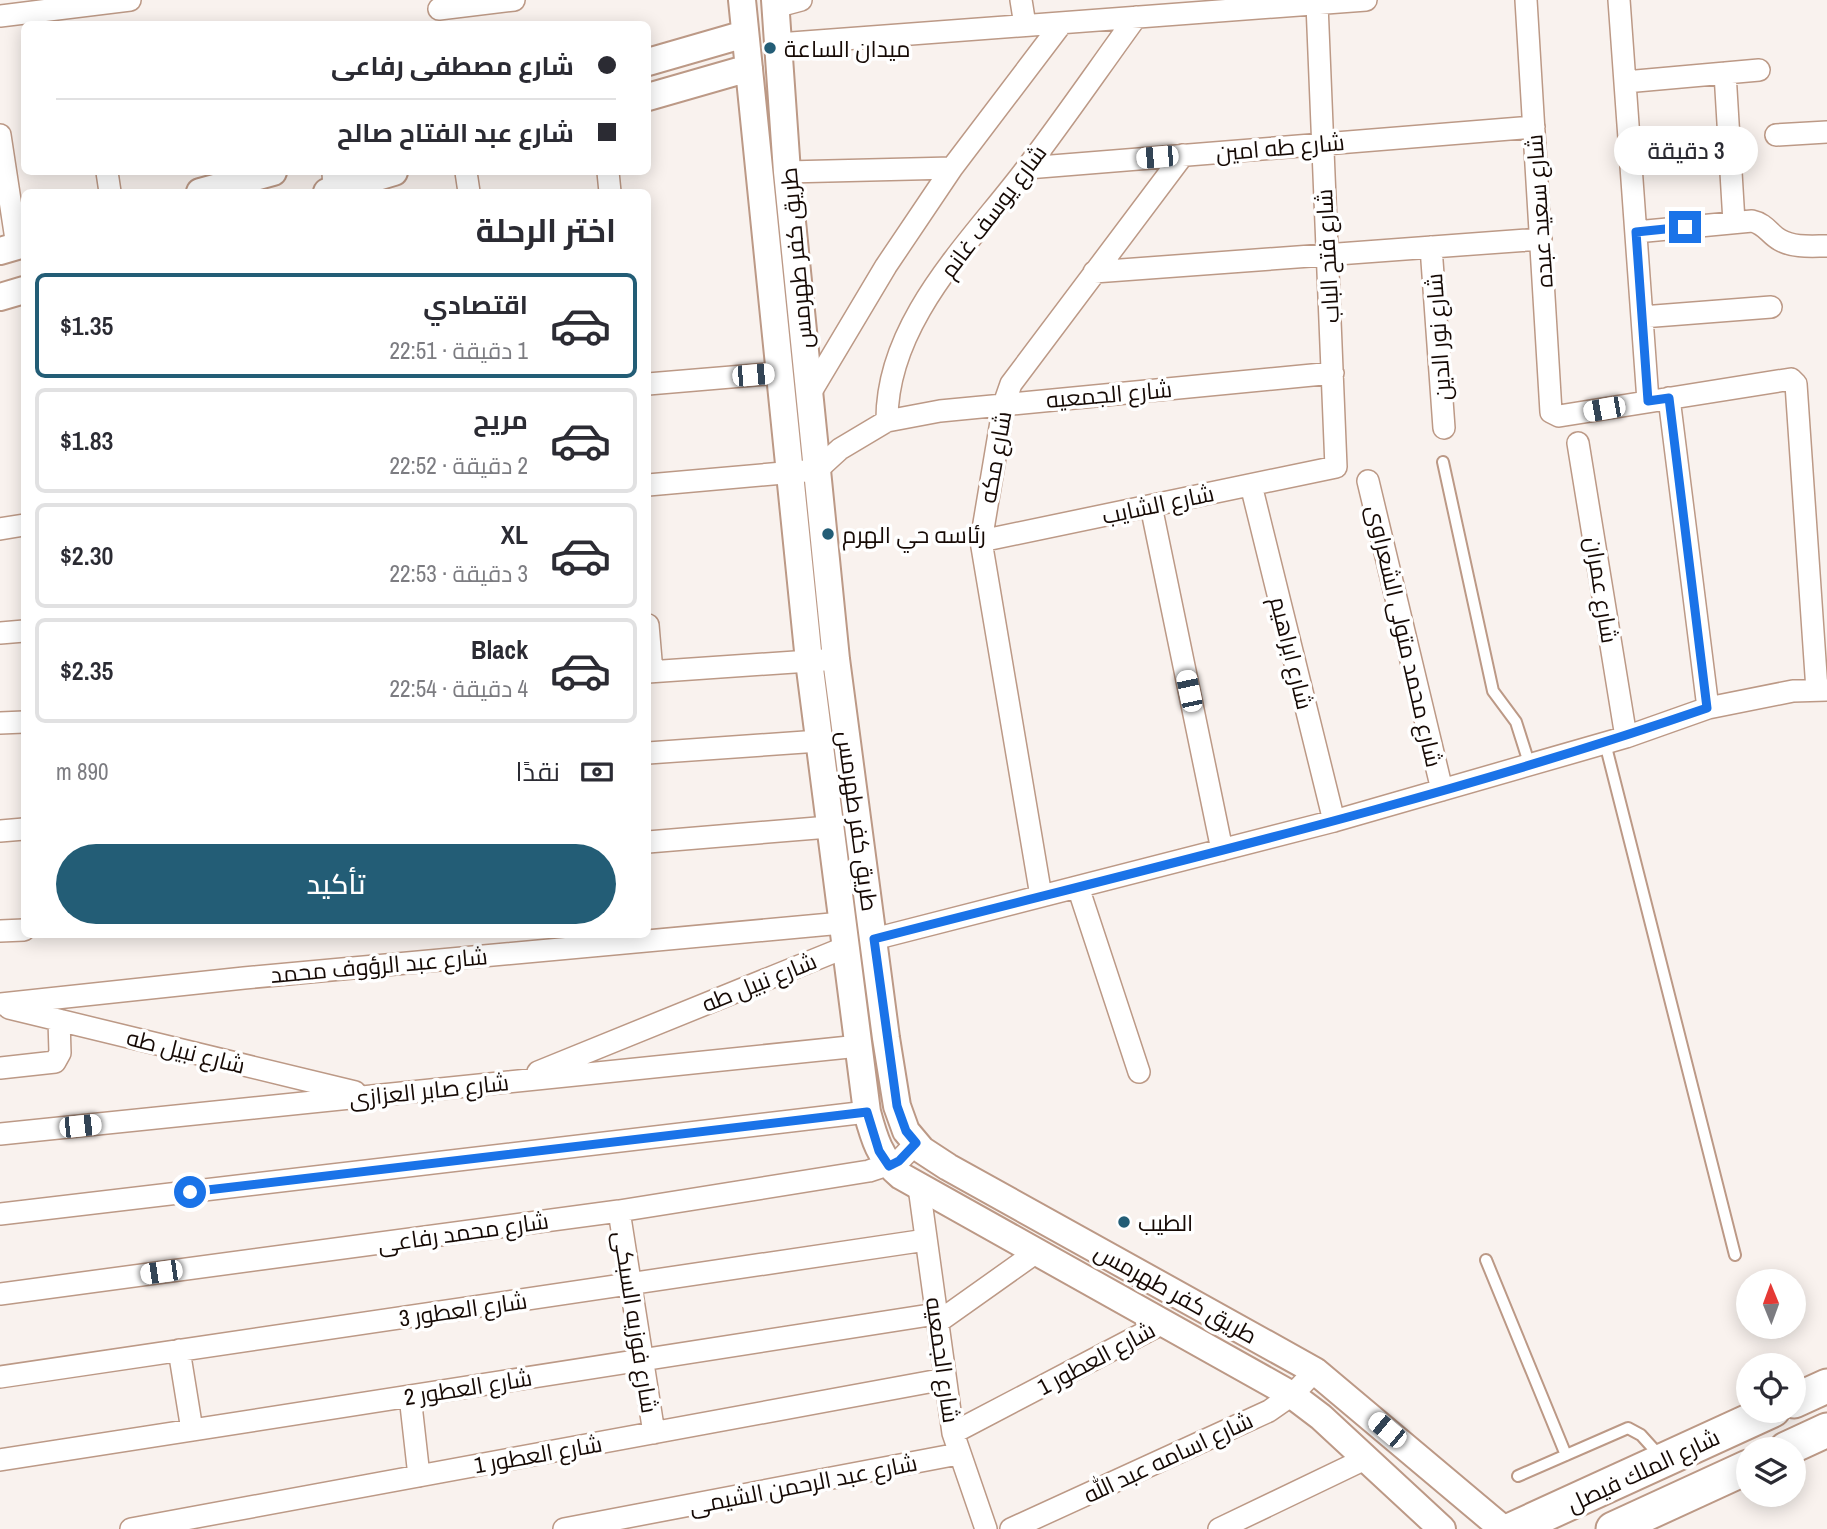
<!DOCTYPE html>
<html lang="ar">
<head>
<meta charset="utf-8">
<style>
  body { margin:0; font-family:"Archivo Narrow",Cairo,sans-serif; background:#f2f2f3; color:#2b2b33; direction:rtl; height:100vh; display:flex; flex-direction:column; font-size:26px; white-space:nowrap }
  * { box-sizing:border-box; margin:0 }
  p { font-size:23px; color:#7c7c81 }
  .icon { flex:none; width:38px; height:38px; fill:none; stroke:currentColor; stroke-width:2; stroke-linecap:round; stroke-linejoin:round }
  .map { position:relative; flex:1; overflow:hidden; direction:ltr }
  .panel { position:absolute; left:21px; top:189px; width:630px; height:749px; display:flex; flex-direction:column; background:#fff; border-radius:10px; box-shadow:0 4px 18px #0003; direction:rtl }
  .panel>* { flex:none }
  .guide { position:absolute; left:21px; top:21px; width:630px; height:154px; border-radius:10px; box-shadow:0 4px 18px #0003; direction:rtl; display:grid; align-content:center; height:154px; padding:0 35px; background:#fff }
  .needle { width:46px; rotate:359deg }
  .controls { position:absolute; left:1736px; top:1269px; display:grid; gap:14px }
  .controls a { display:grid; place-items:center; width:70px; height:70px; border-radius:50%; background:#fff; box-shadow:0 4px 18px #0003; font-size:35px }
  .end { position:absolute; width:32px; height:32px; margin:-16px; border:9px solid #1a73e8; background:#fff; box-shadow:0 0 0 4px #fff }
  .from { border-radius:50% }
  .bubble { position:absolute; height:49px; border-radius:24px; background:#fff; box-shadow:0 4px 18px #0003; font-size:23px; font-weight:600; line-height:49px; text-align:center; direction:rtl }
  .car { position:absolute; width:21px; height:42px; margin:-21px -10px; border-radius:9px; box-shadow:0 0 5px 2px #0007; background:linear-gradient(#fff 24%,#345 0 40%,#fff 0 76%,#345 0 86%,#fff 0) }
  .guide b { display:flex; align-items:center; gap:24px; height:66px; font-size:26px }
  .guide b+b { border-top:2px solid #e1e1e2 }
  .guide i { width:18px; height:18px; background:#2b2b33 }
  ul { padding:0; list-style:none }
  li { display:flex; align-items:center; gap:21px; height:105px; margin:0 14px 10px; padding:0 21px; border:4px solid #e1e1e2; border-radius:10px }
  li div { flex:1 }
  li b { display:block; font-size:26px }
  li em { font-style:normal; font-weight:600 }
  li.active { border-color:#235d76 }
  li>.icon { width:63px; height:63px; stroke-width:1.5 }
  h2 { padding:0 35px; font-size:32px; line-height:84px }
  .pay { display:flex; align-items:center; gap:18px; height:77px; padding:0 35px; font-size:26px }
  .pay p { margin-inline-start:auto }
  .primary-button { display:flex; gap:14px; margin-top:auto; padding:14px 35px }
  .primary-button a { flex:1; height:80px; border-radius:42px; background:#235d76; color:#fff; font-size:28px; font-weight:600; line-height:80px; text-align:center }
  .map>svg:first-child { display:block }
  .lines { fill:none; stroke-linecap:round; stroke-linejoin:round }
  .service-casing { stroke:#bc9986; stroke-width:14 }
  .minor-casing { stroke:#bc9986; stroke-width:24 }
  .tertiary-casing { stroke:#bc9986; stroke-width:30 }
  .primary-casing { stroke:#bc9986; stroke-width:37 }
  .service { stroke:#fff; stroke-width:10 }
  .minor { stroke:#fff; stroke-width:21 }
  .tertiary { stroke:#fff; stroke-width:26 }
  .primary { stroke:#fff; stroke-width:33 }
  .route { stroke:#1a73e8; stroke-width:9 }
  .poi-dot { fill:#235d76; stroke:#fff; stroke-width:2.5 }
  .labels { text-anchor:middle; dominant-baseline:central; stroke-width:7; stroke-linejoin:round; paint-order:stroke }
  .poi-label { font-size:23px; fill:#160a05; stroke:#fff; text-anchor:start }
  .street-label { font-size:23px; fill:#160a05; stroke:#fff }
</style>
</head>
<body>
<div class="map">
<svg width="1827" height="1529" viewBox="0 0 1827 1529">
  <rect width="100%" height="100%" fill="#f9f2ee"/>
  <g class="lines">
    <g class="service-casing">
      <path id="service" d="M1443 462 1493 691 1516 722 1530 766
        M1605 743 1735 1255
        M1486 1260 1566 1455
        M1518 1476 1628 1428 1641 1435 1660 1456"/>
    </g>
    <g class="minor-casing">
      <path id="minor" d="M1021 0 1025 25
        M1526 0 1551 412 1559 416 1791 379 1796 384 1817 690
        M1619 0 1648 401
        M775 7 801 0
        M439 9 514 0
        M0 16 130 0
        M778 44 1366 0
        M1725 73 1734 222
        M1625 82 1759 70
        M0 135 17 246
        M1776 135 1827 132
        M1027 168 1534 127
        M107 172 110 192
        M333 172 334 190
        M466 172 469 192
        M608 172 610 192
        M787 172 952 168
        M1636 232 1752 221C1766 224 1769 234 1780 240 1794 248 1812 246 1827 246
        M1431 247 1444 428
        M1094 272 1541 239
        M1642 317 1771 307
        M648 384 780 373
        M809 395 886 266 952 168 1062 23
        M1669 398 1708 708
        M887 421C886 322 970 243 1026 169 1064 119 1099 68 1136 17
        M1578 443 1626 737
        M1368 481 1442 790
        M648 485 817 470 840 449 887 421 940 411 1333 373
        M1251 485 1334 821
        M1151 506 1222 850
        M0 529 24 525
        M981 541 1336 467 1317 4
        M648 625 652 672
        M0 633 24 631
        M648 672 824 660
        M0 723 24 722
        M648 753 819 741
        M0 831 24 829
        M648 842 829 827
        M1078 887 1139 1072
        M1041 896 981 541 1004 404 1011 384 1183 155
        M0 931 24 930
        M874 939 1334 821 1626 737 1708 708 1793 691 1827 690
        M0 1004 244 978 842 923
        M9 1008 355 1092
        M0 1068 55 1062 60 1053 59 1020
        M538 1072 846 947
        M0 1134 859 1046
        M919 1187 953 1433 986 1529
        M619 1211 654 1433
        M0 1214 867 1112
        M0 1294 619 1211 869 1171 899 1161 916 1143
        M938 1322 1038 1251
        M179 1350 192 1430
        M0 1377 926 1240
        M410 1396 419 1476
        M953 1433 1165 1322
        M0 1460 936 1314
        M131 1529 945 1379
        M564 1529 958 1454
        M1011 1529 1269 1411 1292 1395 1315 1371
        M1219 1529 1367 1458"/>
    </g>
    <g class="tertiary-casing">
      <path id="tertiary" d="M742 0 809 661 867 1112C874 1138 880 1159 901 1176L1292 1395 1321 1417 1442 1529
        M775 0 787 172 836 659 886 1038 897 1106 906 1131 922 1150 948 1167 1315 1371 1503 1529
        M648 62 745 34
        M648 97 749 68
        M200 192 273 172
        M327 192 394 172
        M0 251 24 244
        M0 297 24 290"/>
    </g>
    <g class="primary-casing">
      <path id="primary" d="M1794 1401 1827 1386
        M1786 1449 1827 1430
        M1513 1529 1773 1410
        M1613 1529 1748 1467"/>
    </g>
    <use href="#service" class="service"/>
    <use href="#minor" class="minor"/>
    <use href="#tertiary" class="tertiary"/>
    <use href="#primary" class="primary"/>
  </g>
  <g class="lines">
    <path class="route" d="M190 1192 867 1112 879 1151 889 1166 899 1161 916 1143 906 1131 897 1106 874 939C1153 867 1435 802 1707 708L1669 398 1648 401 1636 232 1685 227"/>
  </g>
  <g class="poi-dot">
    <circle cx="770" cy="48" r="7"/>
    <circle cx="828" cy="534" r="7"/>
    <circle cx="1124" cy="1222" r="7"/>
  </g>
  <g class="labels">
    <g class="poi-label">
      <text x="784" y="48">ميدان الساعة</text>
      <text x="842" y="534">رئاسه حي الهرم</text>
      <text x="1138" y="1222">الطيب</text>
    </g>
    <g class="street-label">
      <text transform="translate(1280 147) rotate(-5)">شارع طه امين</text>
      <text transform="translate(993 211) rotate(-53)">شارع يوسف غانم</text>
      <text transform="translate(1539 211) rotate(-94)">شارع سعيد عبده</text>
      <text transform="translate(1327 256) rotate(-93)">شارع فتح الباب</text>
      <text transform="translate(796 258) rotate(-95)">طريق كفر طهرمس</text>
      <text transform="translate(1438 337) rotate(-94)">شارع نور الدين</text>
      <text transform="translate(1109 394) rotate(-5)">شارع الجمعيه</text>
      <text transform="translate(995 457) rotate(-80)">شارع مكه</text>
      <text transform="translate(1158 504) rotate(-12)">شارع الشايب</text>
      <text transform="translate(1602 590) rotate(81)">شارع عمران</text>
      <text transform="translate(1405 636) rotate(77)">شارع محمد متولى الشعراوى</text>
      <text transform="translate(1292 653) rotate(76)">شارع ابراهيم</text>
      <text transform="translate(858 821) rotate(82)">طريق كفر طهرمس</text>
      <text transform="translate(379 965) rotate(-5)">شارع عبد الرؤوف محمد</text>
      <text transform="translate(759 982) rotate(-22)">شارع نبيل طه</text>
      <text transform="translate(186 1051) rotate(14)">شارع نبيل طه</text>
      <text transform="translate(429 1090) rotate(-6)">شارع صابر العزازى</text>
      <text transform="translate(463 1232) rotate(-8)">شارع محمد رفاعى</text>
      <text transform="translate(1176 1293) rotate(29)">طريق كفر طهرمس</text>
      <text transform="translate(463 1309) rotate(-8)">شارع العطور 3</text>
      <text transform="translate(636 1322) rotate(81)">شارع فوزيه السبكى</text>
      <text transform="translate(1096 1358) rotate(-28)">شارع العطور 1</text>
      <text transform="translate(943 1360) rotate(82)">شارع الجمعيه</text>
      <text transform="translate(468 1387) rotate(-9)">شارع العطور 2</text>
      <text transform="translate(538 1454) rotate(-10)">شارع العطور 1</text>
      <text transform="translate(1168 1457) rotate(-25)">شارع اسامه عبد الله</text>
      <text transform="translate(1643 1470) rotate(-25)">شارع الملك فيصل</text>
      <text transform="translate(803 1484) rotate(-11)">شارع عبد الرحمن الشيمى</text>
    </g>
  </g>
</svg>
<div class="controls">
<a><svg class="needle" viewBox="-14 -14 28 28"><path d="M0-13l5 13h-10z" fill="#e53935"/><path d="M0 13l5-13h-10z" fill="#7c7c81"/></svg></a>
<a><svg class="icon" aria-label="locate" viewBox="0 0 24 24"><circle cx="12" cy="12" r="6"/><path d="M12 2v4M12 18v4M2 12h4M18 12h4"/></svg></a>
<a><svg class="icon" aria-label="layers" viewBox="0 0 24 24"><path d="M12 4l9 5-9 5-9-5zM3 14l9 5 9-5"/></svg></a>
</div>
<i class="end from" style="left:190px;top:1192px"></i>
<i class="end" style="left:1685px;top:227px"></i>
<div class="bubble" style="left:1614px;top:126px;width:144px">3 دقيقة</div>
<i class="car" style="left:1157px;top:157px;rotate:265deg"></i>
<i class="car" style="left:753px;top:375px;rotate:85deg"></i>
<i class="car" style="left:1604px;top:409px;rotate:260deg"></i>
<i class="car" style="left:1189px;top:691px;rotate:348deg"></i>
<i class="car" style="left:80px;top:1126px;rotate:84deg"></i>
<i class="car" style="left:161px;top:1272px;rotate:262deg"></i>
<i class="car" style="left:1387px;top:1430px;rotate:310deg"></i>
<div class="guide">
<b><i class="from"></i>شارع مصطفى رفاعى</b>
<b><i></i>شارع عبد الفتاح صالح</b>
</div>
<section class="panel">
<h2>اختر الرحلة</h2>
<ul>
<li class="active"><svg class="icon" aria-label="car" viewBox="0 0 24 24"><path d="M5 17H2v-5l4-1 3-4h7l3 4 3 1v5h-3M9 17h6M6 11h13"/><circle cx="7" cy="17" r="2"/><circle cx="17" cy="17" r="2"/></svg><div><b>اقتصادي</b><p>1 دقيقة · 22:51</p></div><em>$1.35</em></li>
<li><svg class="icon" aria-label="car" viewBox="0 0 24 24"><path d="M5 17H2v-5l4-1 3-4h7l3 4 3 1v5h-3M9 17h6M6 11h13"/><circle cx="7" cy="17" r="2"/><circle cx="17" cy="17" r="2"/></svg><div><b>مريح</b><p>2 دقيقة · 22:52</p></div><em>$1.83</em></li>
<li><svg class="icon" aria-label="car" viewBox="0 0 24 24"><path d="M5 17H2v-5l4-1 3-4h7l3 4 3 1v5h-3M9 17h6M6 11h13"/><circle cx="7" cy="17" r="2"/><circle cx="17" cy="17" r="2"/></svg><div><b>XL</b><p>3 دقيقة · 22:53</p></div><em>$2.30</em></li>
<li><svg class="icon" aria-label="car" viewBox="0 0 24 24"><path d="M5 17H2v-5l4-1 3-4h7l3 4 3 1v5h-3M9 17h6M6 11h13"/><circle cx="7" cy="17" r="2"/><circle cx="17" cy="17" r="2"/></svg><div><b>Black</b><p>4 دقيقة · 22:54</p></div><em>$2.35</em></li>
</ul>
<div class="pay"><svg class="icon" aria-label="cash" viewBox="0 0 24 24"><path d="M3 7h18v10H3z"/><circle cx="12" cy="12" r="2"/></svg>نقدًا<p>890 m</p></div>
<div class="primary-button"><a>تأكيد</a></div>
</section>
</div>
</body>
</html>
